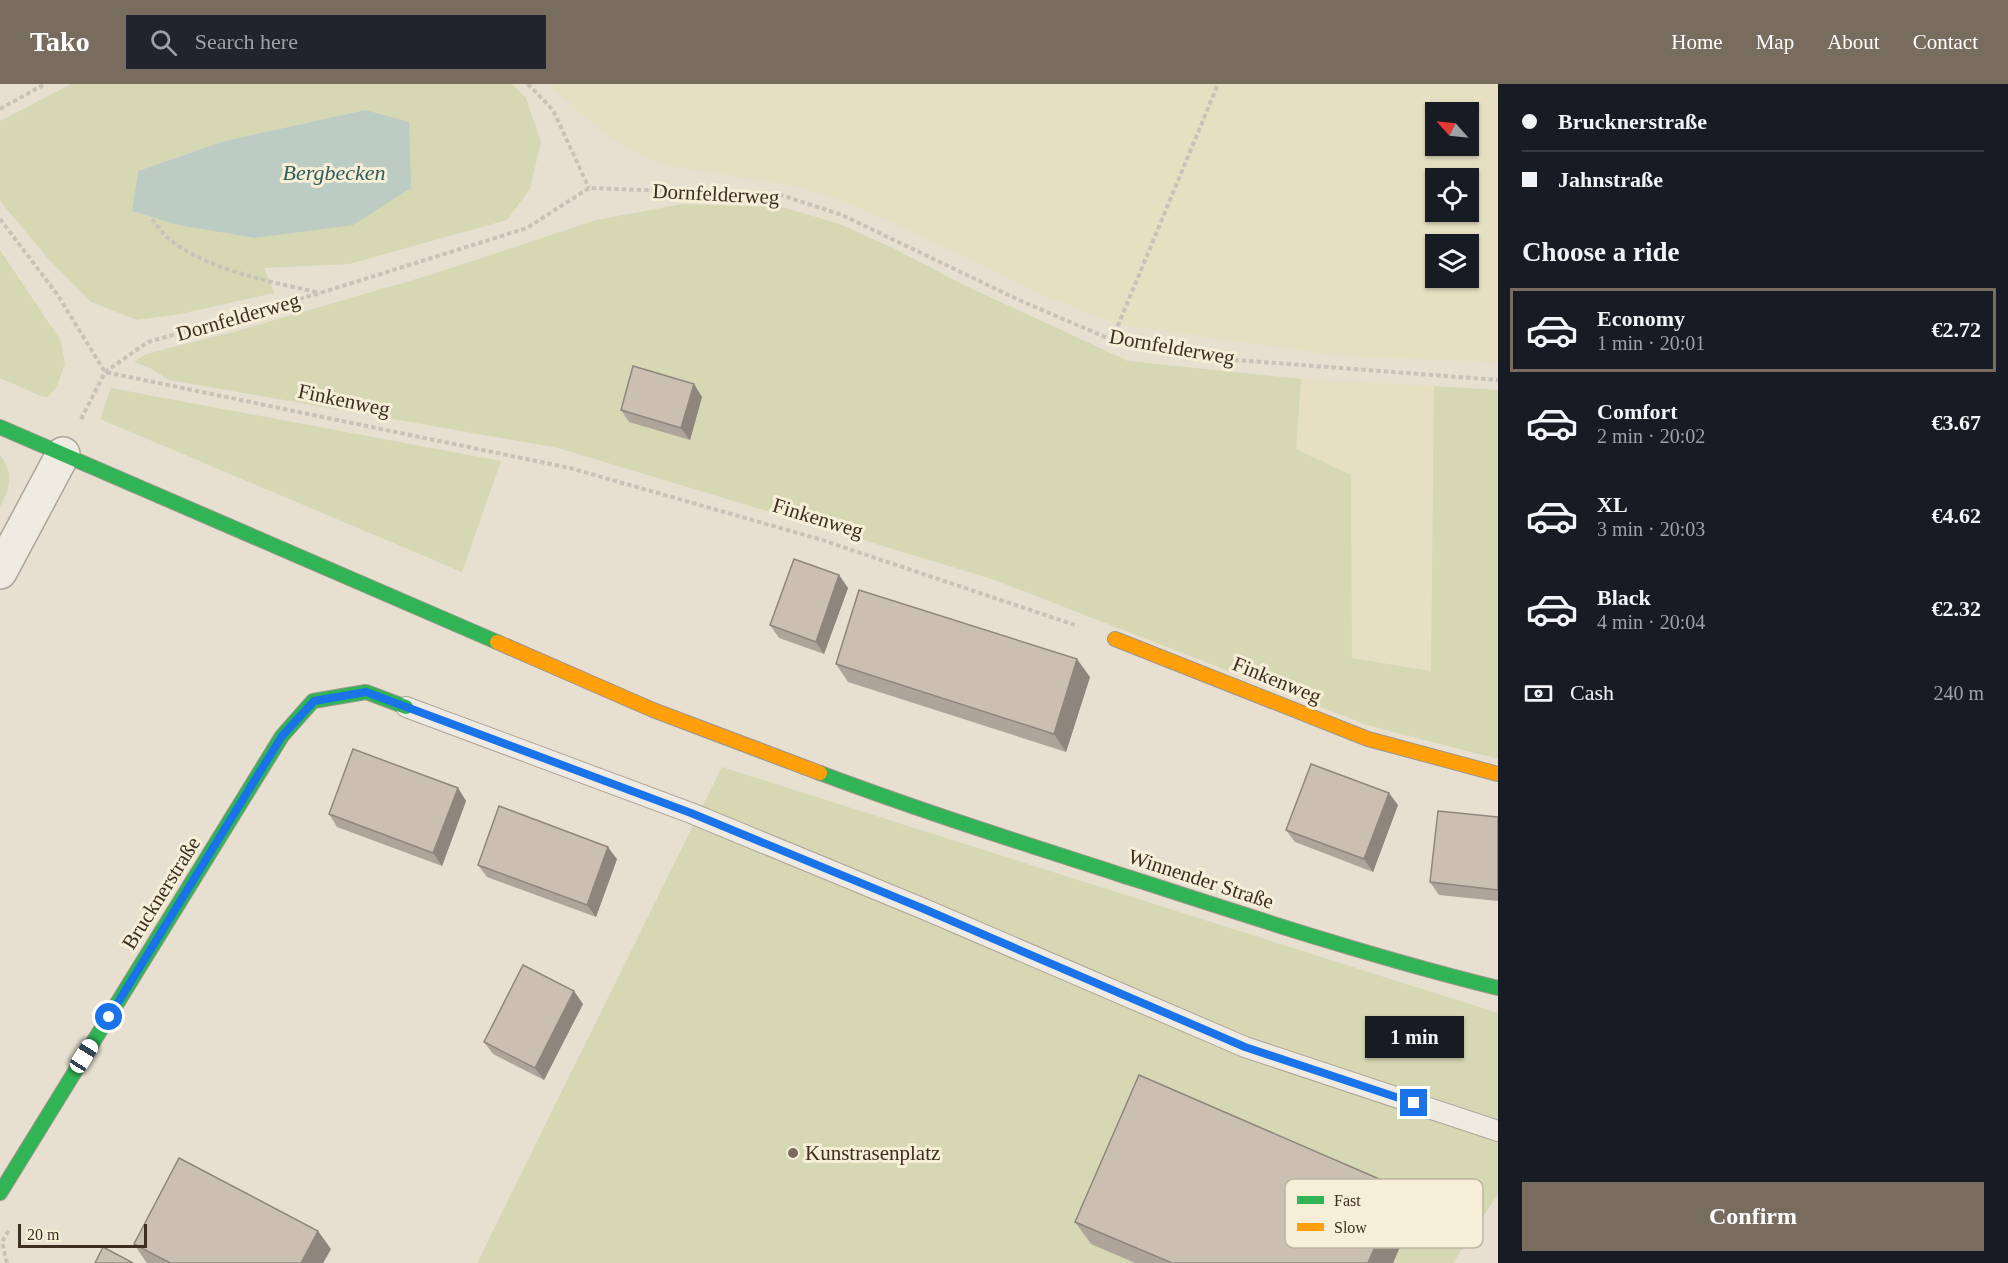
<!DOCTYPE html>
<html lang="en">
<head>
<meta charset="utf-8">
<style>
  body { margin:0; font-family:"Times New Roman",serif; background:#20242c; color:#f1f3f6; height:100vh; display:flex; flex-direction:column; font-size:22px; white-space:nowrap }
  * { box-sizing:border-box; margin:0 }
  p { font-size:20px; color:#9ea1a6 }
  .icon { flex:none; width:33px; height:33px; fill:none; stroke:currentColor; stroke-width:2; stroke-linecap:round; stroke-linejoin:round }
  .map { position:relative; flex:1; overflow:hidden }
  .panel { display:flex; flex-direction:column; background:#171b24; width:510px }
  .panel>* { flex:none }
  .top-card { display:grid; align-content:center; height:132px; padding:0 24px; background:#171b24 }
  .needle { width:39px; rotate:297deg }
  .fabs { position:absolute; left:1425px; top:18px; display:grid; gap:12px }
  .fabs a { display:grid; place-items:center; width:54px; height:54px; border-radius:0px; background:#171b24; box-shadow:0 2px 4px #0004; font-size:30px }
  .scale { position:absolute; left:18px; bottom:15px; width:129px; box-sizing:border-box; padding-left:6px; border:3px solid #3d2e20; border-top:0; font-size:16px; line-height:21px; white-space:nowrap; color:#3d2e20; -webkit-text-stroke:4px #f7eed8; paint-order:stroke }
  .end { position:absolute; width:27px; height:27px; margin:-14px; border:8px solid #1a73e8; background:#fff; box-shadow:0 0 0 3px #fff }
  .from { border-radius:50% }
  .bubble { position:absolute; height:42px; border-radius:0px; background:#171b24; box-shadow:0 2px 4px #0004; font-size:20px; font-weight:800; line-height:42px; text-align:center }
  .car { position:absolute; width:18px; height:36px; margin:-18px -9px; border-radius:8px; box-shadow:0 0 4px 2px #0007; background:linear-gradient(#fff 24%,#345 0 40%,#fff 0 76%,#345 0 86%,#fff 0) }
  .top-card b { display:flex; align-items:center; gap:21px; height:57px; font-size:22px }
  .top-card b+b { border-top:2px solid #363941 }
  .top-card i { width:15px; height:15px; background:#f1f3f6 }
  ul { padding:0; list-style:none }
  li { display:flex; align-items:center; gap:18px; height:84px; margin:0 12px 9px; padding:0 12px; border:3px solid transparent; border-radius:0px }
  li div { flex:1 }
  li b { display:block; font-size:22px }
  li em { font-style:normal; font-weight:800 }
  li.on { border-color:#786c5e }
  li>.icon { width:54px; height:54px; stroke-width:1.5 }
  h2 { padding:0 24px; font-size:27px; line-height:72px }
  .pay { display:flex; align-items:center; gap:15px; height:66px; padding:0 24px; font-size:22px }
  .pay p { margin-inline-start:auto }
  .action { display:flex; gap:12px; margin-top:auto; padding:12px 24px }
  .action a { flex:1; height:69px; border-radius:0px; background:#786c5e; color:#fff; font-size:24px; font-weight:800; line-height:69px; text-align:center }
  header { display:flex; align-items:center; gap:36px; box-sizing:border-box; height:84px; padding:0 30px; background:#786c5e; color:#fff }
  header strong { font-size:28px }
  nav { display:flex; gap:33px; margin-inline-start:auto; font-size:21px }
  .search { width:420px; height:54px; background:#20242c; display:flex; align-items:center; gap:15px; box-sizing:border-box; padding:0 21px; border-radius:0px; color:#9ea1a6; font-size:22px }
  main { display:flex; flex:1; min-height:0 }
  .map>svg:first-child { display:block }
  .farmland { fill:#e6dfc2; fill-rule:evenodd }
  .green { fill:#d6d7b3; fill-rule:evenodd }
  .water { fill:#bcccc2 }
  .lines { fill:none; stroke-linecap:round; stroke-linejoin:round }
  .lane-casing { stroke:#ada599; stroke-width:22 }
  .street-casing { stroke:#ada599; stroke-width:36 }
  .fast-casing { stroke:#9c958a; stroke-width:16 }
  .slow-casing { stroke:#9c958a; stroke-width:16 }
  .path { stroke:#c8c2b9; stroke-width:4; stroke-dasharray:4.5 3; stroke-linecap:butt }
  .lane { stroke:#efebe3; stroke-width:20 }
  .street { stroke:#efebe3; stroke-width:33 }
  .fast { stroke:#30b455; stroke-width:14 }
  .slow { stroke:#ff9f0a; stroke-width:14 }
  .wall { fill:#afa499 }
  .shaded-wall { fill:#8e867d }
  .building { fill:#cbbfb2; stroke:#8e867d; stroke-width:1.5 }
  .route { stroke:#1a73e8; stroke-width:8 }
  .poi-dot { fill:#786c5e; stroke:#f7eed8; stroke-width:2 }
  .labels { text-anchor:middle; dominant-baseline:central; stroke-width:6; stroke-linejoin:round; paint-order:stroke }
  .street-label { font-size:21px; fill:#3d2e20; stroke:#f7eed8 }
  .poi-label { font-size:21px; fill:#3d2e20; stroke:#f7eed8; text-anchor:start }
  .water-label { font-size:22px; font-style:italic; fill:#2f5d5a; stroke:#f7eed8 }
  .key { fill:#f7eed8; stroke:#bfb4a1; stroke-width:1.5 }
  .key-label { font-size:16px; fill:#3d2e20 }
</style>
</head>
<body>
<header>
<strong>Tako</strong>
<div class="search"><svg class="icon" aria-label="search" viewBox="0 0 24 24"><circle cx="10" cy="10" r="6"/><path d="M15 15l6 6"/></svg>Search here</div>
<nav><a>Home</a><a>Map</a><a>About</a><a>Contact</a></nav>
</header>
<main>
<div class="map">
<svg width="1498" height="1179" viewBox="0 0 1498 1179">
  <rect width="100%" height="100%" fill="#e7e0d1"/>
  <path class="farmland" d="M549 0H1498V278L1341 272 1119 241 1031 206 896 140 843 117 798 103 659 80 602 49ZM1468 28V62H1436V28ZM1468 94V128H1436V94ZM1468 160V194H1436V160Z
    M1301 295 1434 302 1431 587 1352 574 1351 392 1295 365Z"/>
  <path class="green" d="M71 0H512L526 14 541 58 530 105 507 136 349 180 264 184 274 209 180 230 137 236 91 218 50 177 0 117V37ZM365 26 254 154 178 141 132 127 138 87 224 57Z
    M683 120 782 123 840 140 895 165 964 201 1128 277 1301 295 1296 365 1351 391 1352 574 1431 587 1434 302 1498 306V675L1367 641 992 495 558 364 169 296 150 284 134 278 146 270 237 247 430 191 596 136Z
    M0 166 61 257 65 280 57 302 48 313 41 312 0 294Z
    M111 304 501 377 462 488 100 335Z
    M0 371C14 388 10 405 0 423Z
    M722 683 1498 929V1110L1453 1179H477Z"/>
  <path class="water" d="M365 26 409 38 411 104 353 141 254 154 178 141 132 127 138 87 224 57Z"/>
  <g class="lines">
    <g class="lane-casing">
      <path id="lane" d="M406 623 691 729 924 825 1245 963 1498 1047"/>
    </g>
    <g class="street-casing">
      <path id="street" d="M0 488 63 370"/>
    </g>
    <g class="fast-casing">
      <path id="fast" d="M0 343 497 558
        M820 689C924 728 1031 762 1137 796 1257 835 1376 874 1498 904
        M0 1109 282 652 313 617 366 608 406 623"/>
    </g>
    <g class="slow-casing">
      <path id="slow" d="M1115 555 1368 655 1498 690
        M497 558 653 626 820 689"/>
    </g>
    <path class="path" d="M528 0 553 26 589 104
      M0 25 45 0
      M0 135 57 210 105 288 570 384 819 455 1078 542
      M152 135C158 142 163 151 170 156 213 188 269 197 320 209
      M1112 256 1218 0
      M81 335 105 288 148 258 320 209 527 144 589 104 781 111 842 131 1019 216 1112 256 1236 276 1498 296
      M7 1179 2 1158 9 1146"/>
    <use href="#lane" class="lane"/>
    <use href="#street" class="street"/>
    <use href="#fast" class="fast"/>
    <use href="#slow" class="slow"/>
  </g>
  <path class="wall" d="M702 313 690 356 629 338 621 326Z
    M839 491 848 504 824 570 779 554 770 541Z
    M836 580 1090 593 1066 668 848 598Z
    M458 704 466 717 442 782 337 743 329 730Z
    M1398 721 1373 788 1295 758 1286 746Z
    M1498 733V817L1439 811 1430 798Z
    M617 775 596 833 487 793 478 781Z
    M583 920 544 996 493 970 484 958Z
    M1416 1126 1393 1179H1135L1091 1160 1075 1138Z
    M134 1160 331 1165 323 1179H148L146 1178Z"/>
  <path class="shaded-wall" d="M694 300 702 313 690 356 681 344Z
    M839 491 848 504 824 570 816 558Z
    M1077 575 1090 593 1066 668 1054 650Z
    M458 704 466 717 442 782 433 769Z
    M1389 709 1398 721 1373 788 1364 775Z
    M608 763 617 775 596 833 587 821Z
    M574 907 583 920 544 996 535 984Z
    M1400 1104 1416 1126 1393 1179H1368Z
    M318 1147 331 1165 323 1179H301Z"/>
  <path class="building" d="M633 282 694 300 681 344 621 326Z
    M794 475 839 491 816 558 770 541Z
    M859 506 1077 575 1054 650 836 580Z
    M353 665 458 704 433 769 329 730Z
    M1311 680 1389 709 1364 775 1286 746Z
    M499 722 608 763 587 821 478 781Z
    M1438 727 1498 733V806L1430 798Z
    M523 881 574 907 535 984 484 958Z
    M1139 991 1400 1104 1368 1179H1172L1075 1138Z
    M179 1074 318 1147 301 1179H170L134 1160Z
    M103 1163 133 1179H95Z"/>
  <g class="lines">
    <path class="route" d="M109 933 282 652 314 617 366 608 691 729 924 825 1245 963 1414 1019"/>
  </g>
  <circle class="poi-dot" cx="793" cy="1069" r="6"/>
  <g class="labels">
    <g class="street-label">
      <text transform="translate(716 110) rotate(3)">Dornfelderweg</text>
      <text transform="translate(238 233) rotate(-16)">Dornfelderweg</text>
      <text transform="translate(1172 263) rotate(10)">Dornfelderweg</text>
      <text transform="translate(344 316) rotate(12)">Finkenweg</text>
      <text transform="translate(818 434) rotate(17)">Finkenweg</text>
      <text transform="translate(1277 596) rotate(22)">Finkenweg</text>
      <text transform="translate(1201 795) rotate(18)">Winnender Straße</text>
      <text transform="translate(161 809) rotate(-58)">Brucknerstraße</text>
    </g>
    <g class="poi-label">
      <text x="805" y="1069">Kunstrasenplatz</text>
    </g>
    <g class="water-label">
      <text x="334" y="88">Bergbecken</text>
    </g>
  </g>
  <rect x="1285" y="1095" width="198" height="69" rx="9" class="key"/>
  <rect x="1297" y="1112" width="27" height="8" fill="#30b455"/>
  <rect x="1297" y="1139" width="27" height="8" fill="#ff9f0a"/>
  <g class="key-label">
    <text x="1334" y="1122">Fast</text>
    <text x="1334" y="1149">Slow</text>
  </g>
</svg>
<div class="fabs">
<a><svg class="needle" viewBox="-14 -14 28 28"><path d="M0-13l5 13h-10z" fill="#e53935"/><path d="M0 13l5-13h-10z" fill="#9ea1a6"/></svg></a>
<a><svg class="icon" aria-label="locate" viewBox="0 0 24 24"><circle cx="12" cy="12" r="6"/><path d="M12 2v4M12 18v4M2 12h4M18 12h4"/></svg></a>
<a><svg class="icon" aria-label="layers" viewBox="0 0 24 24"><path d="M12 4l9 5-9 5-9-5zM3 14l9 5 9-5"/></svg></a>
</div>
<div class="scale">20 m</div>
<i class="end from" style="left:109px;top:933px"></i>
<i class="end" style="left:1414px;top:1019px"></i>
<div class="bubble" style="left:1365px;top:932px;width:99px">1 min</div>
<i class="car" style="left:84px;top:972px;rotate:32deg"></i>
</div>
<section class="panel">
<div class="top-card">
<b><i class="from"></i>Brucknerstraße</b>
<b><i></i>Jahnstraße</b>
</div>
<h2>Choose a ride</h2>
<ul>
<li class="on"><svg class="icon" aria-label="car" viewBox="0 0 24 24"><path d="M5 17H2v-5l4-1 3-4h7l3 4 3 1v5h-3M9 17h6M6 11h13"/><circle cx="7" cy="17" r="2"/><circle cx="17" cy="17" r="2"/></svg><div><b>Economy</b><p>1 min · 20:01</p></div><em>€2.72</em></li>
<li><svg class="icon" aria-label="car" viewBox="0 0 24 24"><path d="M5 17H2v-5l4-1 3-4h7l3 4 3 1v5h-3M9 17h6M6 11h13"/><circle cx="7" cy="17" r="2"/><circle cx="17" cy="17" r="2"/></svg><div><b>Comfort</b><p>2 min · 20:02</p></div><em>€3.67</em></li>
<li><svg class="icon" aria-label="car" viewBox="0 0 24 24"><path d="M5 17H2v-5l4-1 3-4h7l3 4 3 1v5h-3M9 17h6M6 11h13"/><circle cx="7" cy="17" r="2"/><circle cx="17" cy="17" r="2"/></svg><div><b>XL</b><p>3 min · 20:03</p></div><em>€4.62</em></li>
<li><svg class="icon" aria-label="car" viewBox="0 0 24 24"><path d="M5 17H2v-5l4-1 3-4h7l3 4 3 1v5h-3M9 17h6M6 11h13"/><circle cx="7" cy="17" r="2"/><circle cx="17" cy="17" r="2"/></svg><div><b>Black</b><p>4 min · 20:04</p></div><em>€2.32</em></li>
</ul>
<div class="pay"><svg class="icon" aria-label="cash" viewBox="0 0 24 24"><path d="M3 7h18v10H3z"/><circle cx="12" cy="12" r="2"/></svg>Cash<p>240 m</p></div>
<div class="action"><a>Confirm</a></div>
</section>
</main>
</body>
</html>
